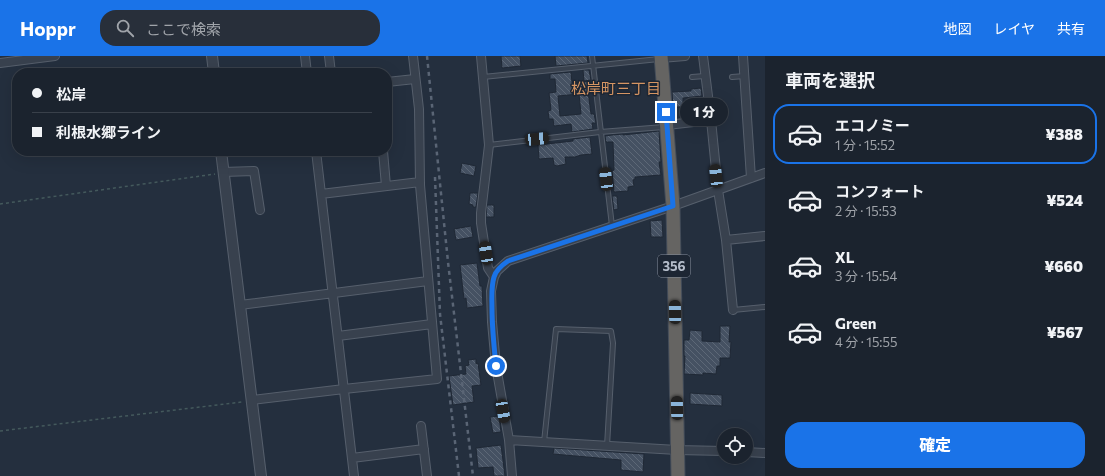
<!DOCTYPE html>
<html lang="ja">
<head>
<meta charset="utf-8">
<style>
  body { margin:0; font-family:Commissioner,"Noto Sans JP",sans-serif; background:#282f3a; color:#f1f3f6; height:100vh; display:flex; flex-direction:column; font-size:15px; white-space:nowrap }
  * { box-sizing:border-box; margin:0 }
  p { font-size:13px; color:#a0a4aa }
  .icon { flex:none; width:22px; height:22px; fill:none; stroke:currentColor; stroke-width:2; stroke-linecap:round; stroke-linejoin:round }
  .map { position:relative; flex:1; overflow:hidden }
  .panel { display:flex; flex-direction:column; background:#1b232e; width:340px }
  .panel>* { flex:none }
  .banner { position:absolute; left:12px; top:12px; width:380px; height:88px; border-radius:16px; box-shadow:0 4px 16px #0002,0 0 0 1px #39404a; display:grid; align-content:center; height:88px; padding:0 20px; background:#1b232e }
  .controls { position:absolute; left:717px; top:372px; display:grid; gap:8px }
  .controls a { display:grid; place-items:center; width:36px; height:36px; border-radius:50%; background:#1b232e; box-shadow:0 4px 16px #0002,0 0 0 1px #39404a; font-size:20px }
  .end { position:absolute; width:18px; height:18px; margin:-9px; border:5px solid #1a73e8; background:#fff; box-shadow:0 0 0 2px #fff }
  .from { border-radius:50% }
  .bubble { position:absolute; height:28px; border-radius:14px; background:#1b232e; box-shadow:0 4px 16px #0002,0 0 0 1px #39404a; font-size:13px; font-weight:800; line-height:28px; text-align:center }
  .car { position:absolute; width:12px; height:24px; margin:-12px -6px; border-radius:5px; box-shadow:0 0 3px 1px #0007; background:linear-gradient(#222 24%,#8ab4d8 0 40%,#222 0 76%,#8ab4d8 0 86%,#222 0) }
  .banner b { display:flex; align-items:center; gap:14px; height:38px; font-size:15px }
  .banner b+b { border-top:1px solid #39404a }
  .banner i { width:10px; height:10px; background:#f1f3f6 }
  ul { padding:0; list-style:none }
  li { display:flex; align-items:center; gap:12px; height:60px; margin:0 8px 6px; padding:0 12px; border:2px solid transparent; border-radius:16px }
  li div { flex:1 }
  li b { display:block; font-size:15px }
  li em { font-style:normal; font-weight:800 }
  li.on { border-color:#1a73e8 }
  li>.icon { width:36px; height:36px; stroke-width:1.5 }
  h2 { padding:0 20px; font-size:18px; line-height:48px }
  .action { display:flex; gap:8px; margin-top:auto; padding:8px 20px }
  .action a { flex:1; height:46px; border-radius:16px; background:#1a73e8; color:#fff; font-size:16px; font-weight:800; line-height:46px; text-align:center }
  header { display:flex; align-items:center; gap:24px; box-sizing:border-box; height:56px; padding:0 20px; background:#1a73e8; color:#fff }
  header strong { font-size:19px }
  nav { display:flex; gap:22px; margin-inline-start:auto; font-size:14px }
  .search { width:280px; height:36px; background:#282f3a; display:flex; align-items:center; gap:10px; box-sizing:border-box; padding:0 14px; border-radius:16px; color:#a0a4aa; font-size:15px }
  main { display:flex; flex:1; min-height:0 }
  .map>svg:first-child { display:block }
  .building { fill:url(#building-back-hatch); stroke:#1f2835; fill-rule:evenodd }
  .lines { fill:none; stroke-linecap:round; stroke-linejoin:round }
  .service-casing { stroke:#565f6c; stroke-width:6 }
  .minor-casing { stroke:#565f6c; stroke-width:10 }
  .tertiary-casing { stroke:#565f6c; stroke-width:12 }
  .trunk-casing { stroke:#434c59; stroke-width:15 }
  .path { stroke:#44595c; stroke-width:1.5; stroke-dasharray:3 3; stroke-linecap:butt }
  .service { stroke:#38414e; stroke-width:4 }
  .minor { stroke:#38414e; stroke-width:8 }
  .tertiary { stroke:#38414e; stroke-width:10 }
  .trunk { stroke:#656462; stroke-width:13 }
  .rail { stroke:#5a6575; stroke-width:2.5; stroke-dasharray:4 4; stroke-linecap:butt }
  .route { stroke:#1a73e8; stroke-width:5 }
  .labels { text-anchor:middle; dominant-baseline:central; stroke-width:3; stroke-linejoin:round; paint-order:stroke }
  .shield { fill:#1d2633; stroke:#878f9c; stroke-width:1 }
  .shield-label { font-size:13px; font-weight:bold; fill:#b4bcc9 }
  .neighbourhood-label { font-size:15px; fill:#d59563; stroke:#1d2633 }
</style>
</head>
<body>
<header>
<strong>Hoppr</strong>
<div class="search"><svg class="icon" aria-label="search" viewBox="0 0 24 24"><circle cx="10" cy="10" r="6"/><path d="M15 15l6 6"/></svg>ここで検索</div>
<nav><a>地図</a><a>レイヤ</a><a>共有</a></nav>
</header>
<main>
<div class="map">
<svg width="765" height="420" viewBox="0 0 765 420">
  <defs>
    <pattern id="building-back-hatch" width="6" height="6" patternUnits="userSpaceOnUse"><rect width="6" height="6" fill="#455162"/><path d="M-1 5l2 2M0 0l6 6M5-1l2 2" fill="none" stroke="#5d6877"/></pattern>
  </defs>
  <rect width="100%" height="100%" fill="#242f3e"/>
  <path class="building" d="M501 0H520L521 10 502 12Z
    M555 0H587L588 7 556 10Z
    M583 14H589L591 24 584 25Z
    M571 16 572 27 589 25 590 35H588L591 58H594L596 67H592L593 73 572 76 571 68 554 70 553 63H549L548 55 551 54 549 37 556 36 555 23H550V18ZM579 38 581 58 560 60 558 40Z
    M701 32 702 40 683 42V51H673L672 36 691 35V33Z
    M659 75 661 106H659L661 119 635 121V123L633 124 634 130 628 131V135L614 136 612 115 614 114 613 86H606L605 80 612 79 623 78V79Z
    M590 81 592 98 581 99 575 101H565L566 108 557 110 554 109 553 102 539 103 538 89 573 85V83Z
    M462 107 476 110 474 120 460 117Z
    M470 137H478L476 151H473V149L469 148Z
    M612 140H617L618 153 614 154Z
    M487 149H494V161H486Z
    M662 164 663 181H651L650 165Z
    M471 170 473 181 456 184 454 173Z
    M477 207 480 230H482L483 250 467 252 466 242 464 243 460 209Z
    M720 270H730L729 286H731L730 302H720V310H717L716 318 703 317V319L684 318 685 300H684V284H689L690 274 702 275V285L720 286Z
    M476 303V308L478 307 481 329 472 330 474 346 453 349 449 320 466 318 465 310 469 309 468 304Z
    M690 337 722 339V350L690 348Z
    M499 360 501 376 493 377 490 361Z
    M501 389 505 420H494L493 411 478 412 476 392Z
    M554 392 644 398 643 416 621 414V404L553 398Z"/>
  <g class="lines">
    <g class="service-casing">
      <path id="service" d="M592 0 612 170
        M483 21 659 3
        M692 21 705 20
        M732 21 745 20
        M710 57 721 56
        M489 89 600 76 664 71
        M733 254 765 251
        M544 386 556 273 611 275 613 287 607 390"/>
    </g>
    <g class="minor-casing">
      <path id="minor" d="M305 0 307 17
        M329 0 331 17
        M481 0 489 89 481 157V167L488 212 494 221
        M703 0 711 64 718 134 726 184 733 254
        M743 0 751 122
        M661 2 685 0
        M0 7 55 0
        M387 26 415 23
        M667 69 711 64
        M316 95 354 420
        M383 95 386 130
        M223 116 254 115 260 154
        M321 138 420 126
        M726 184 765 180
        M240 249 428 225
        M338 280 432 268
        M252 344 344 333 437 323 420 129 419 53 413 0
        M421 370 427 420
        M509 384 677 394 724 395
        M746 396 765 397
        M352 402 424 393
        M512 420 509 384 496 310 492 266 491 235 494 221 497 215 508 205 673 150 765 117"/>
    </g>
    <g class="tertiary-casing">
      <path id="tertiary" d="M212 0 214 17
        M221 95 261 420"/>
    </g>
    <g class="trunk-casing">
      <path id="trunk" d="M661 0 673 150 678 420"/>
    </g>
    <path class="path" d="M0 148 215 118
      M0 375 242 346"/>
    <use href="#service" class="service"/>
    <use href="#minor" class="minor"/>
    <use href="#tertiary" class="tertiary"/>
    <use href="#trunk" class="trunk"/>
    <path class="rail" d="M427 0 448 206 473 420
      M435 121 440 258 459 420"/>
  </g>
  <g class="lines">
    <path class="route" d="M496 310C494 291 492 271 492 252 492 242 491 231 494 221 496 214 502 209 508 205L673 150 666 56"/>
  </g>
  <g class="labels">
    <rect class="shield" x="658" y="199" width="32" height="22" rx="3"/>
    <g class="shield-label">
      <text x="674" y="210">356</text>
    </g>
    <g class="neighbourhood-label">
      <text x="616" y="32">松岸町三丁目</text>
    </g>
  </g>
</svg>
<div class="controls">
<a><svg class="icon" aria-label="locate" viewBox="0 0 24 24"><circle cx="12" cy="12" r="6"/><path d="M12 2v4M12 18v4M2 12h4M18 12h4"/></svg></a>
</div>
<i class="end from" style="left:496px;top:310px"></i>
<i class="end" style="left:666px;top:56px"></i>
<div class="bubble" style="left:680px;top:42px;width:48px">1 分</div>
<i class="car" style="left:537px;top:83px;rotate:84deg"></i>
<i class="car" style="left:716px;top:120px;rotate:354deg"></i>
<i class="car" style="left:606px;top:123px;rotate:353deg"></i>
<i class="car" style="left:486px;top:197px;rotate:351deg"></i>
<i class="car" style="left:675px;top:256px;rotate:359deg"></i>
<i class="car" style="left:677px;top:352px;rotate:359deg"></i>
<i class="car" style="left:503px;top:355px;rotate:170deg"></i>
<div class="banner">
<b><i class="from"></i>松岸</b>
<b><i></i>利根水郷ライン</b>
</div>
</div>
<section class="panel">
<h2>車両を選択</h2>
<ul>
<li class="on"><svg class="icon" aria-label="car" viewBox="0 0 24 24"><path d="M5 17H2v-5l4-1 3-4h7l3 4 3 1v5h-3M9 17h6M6 11h13"/><circle cx="7" cy="17" r="2"/><circle cx="17" cy="17" r="2"/></svg><div><b>エコノミー</b><p>1 分 · 15:52</p></div><em>¥388</em></li>
<li><svg class="icon" aria-label="car" viewBox="0 0 24 24"><path d="M5 17H2v-5l4-1 3-4h7l3 4 3 1v5h-3M9 17h6M6 11h13"/><circle cx="7" cy="17" r="2"/><circle cx="17" cy="17" r="2"/></svg><div><b>コンフォート</b><p>2 分 · 15:53</p></div><em>¥524</em></li>
<li><svg class="icon" aria-label="car" viewBox="0 0 24 24"><path d="M5 17H2v-5l4-1 3-4h7l3 4 3 1v5h-3M9 17h6M6 11h13"/><circle cx="7" cy="17" r="2"/><circle cx="17" cy="17" r="2"/></svg><div><b>XL</b><p>3 分 · 15:54</p></div><em>¥660</em></li>
<li><svg class="icon" aria-label="car" viewBox="0 0 24 24"><path d="M5 17H2v-5l4-1 3-4h7l3 4 3 1v5h-3M9 17h6M6 11h13"/><circle cx="7" cy="17" r="2"/><circle cx="17" cy="17" r="2"/></svg><div><b>Green</b><p>4 分 · 15:55</p></div><em>¥567</em></li>
</ul>
<div class="action"><a>確定</a></div>
</section>
</main>
</body>
</html>
